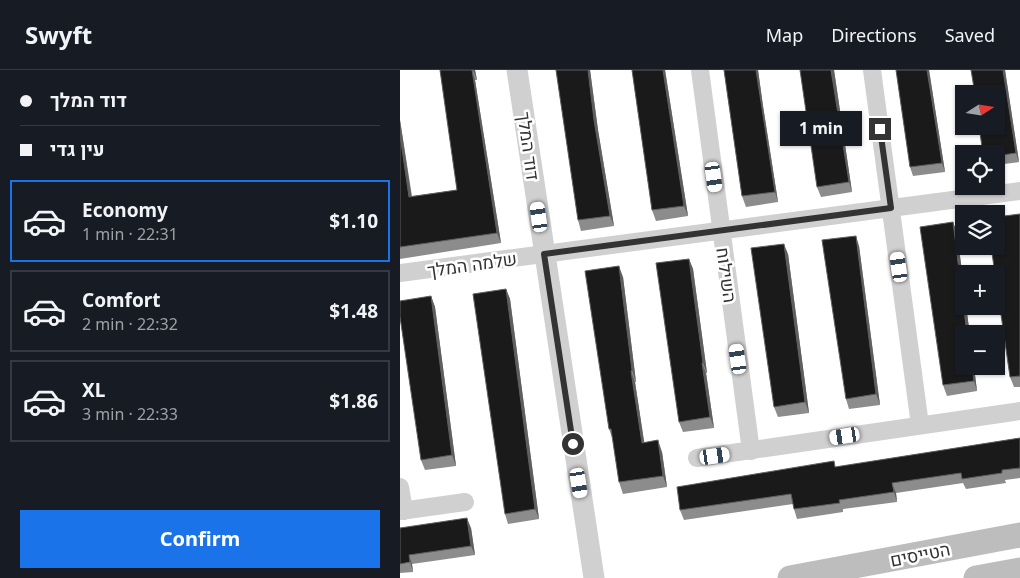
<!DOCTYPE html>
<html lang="en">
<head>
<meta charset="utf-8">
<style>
  body { margin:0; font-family:"Noto Sans",Heebo,sans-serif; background:#20242c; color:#f1f3f6; height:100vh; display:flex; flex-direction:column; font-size:19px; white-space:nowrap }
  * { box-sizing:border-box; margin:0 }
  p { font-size:16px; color:#9ea1a6 }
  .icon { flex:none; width:28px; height:28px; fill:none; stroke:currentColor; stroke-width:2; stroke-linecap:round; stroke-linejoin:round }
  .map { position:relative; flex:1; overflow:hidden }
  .sheet { display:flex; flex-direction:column; background:#171b24; width:400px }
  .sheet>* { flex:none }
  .hud { display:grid; align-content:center; height:110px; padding:0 20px; background:#171b24 }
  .needle { width:32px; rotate:78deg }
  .buttons { position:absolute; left:555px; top:15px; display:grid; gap:10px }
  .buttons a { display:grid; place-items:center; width:50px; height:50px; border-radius:0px; background:#171b24; box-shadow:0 1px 4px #0004; font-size:25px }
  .end { position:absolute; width:22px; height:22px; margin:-11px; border:6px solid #333; background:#fff; box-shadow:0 0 0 2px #fff }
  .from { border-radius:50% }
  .bubble { position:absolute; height:35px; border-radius:0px; background:#171b24; box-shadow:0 1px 4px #0004; font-size:16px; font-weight:700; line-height:35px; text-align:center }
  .car { position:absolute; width:15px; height:30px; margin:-15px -8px; border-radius:6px; box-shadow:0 0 4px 1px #0007; background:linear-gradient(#fff 24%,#345 0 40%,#fff 0 76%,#345 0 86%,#fff 0) }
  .hud b { display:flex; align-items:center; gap:18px; height:48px; font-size:19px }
  .hud b+b { border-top:1px solid #363941 }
  .hud i { width:12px; height:12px; background:#f1f3f6 }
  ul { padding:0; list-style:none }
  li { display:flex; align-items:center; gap:15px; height:82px; margin:0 10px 8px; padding:0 10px; border:2px solid #363941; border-radius:0px }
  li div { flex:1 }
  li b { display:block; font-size:19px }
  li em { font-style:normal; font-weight:700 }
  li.current { border-color:#1a73e8 }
  li>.icon { width:45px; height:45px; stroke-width:1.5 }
  .cta { display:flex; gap:10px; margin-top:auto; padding:10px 20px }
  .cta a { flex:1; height:58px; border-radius:0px; background:#1a73e8; color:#fff; font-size:20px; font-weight:700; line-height:58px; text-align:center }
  header { display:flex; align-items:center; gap:30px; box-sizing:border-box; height:70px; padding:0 25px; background:#171b24; border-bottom:1px solid #363941 }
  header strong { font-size:24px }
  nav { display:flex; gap:28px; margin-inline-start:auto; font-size:18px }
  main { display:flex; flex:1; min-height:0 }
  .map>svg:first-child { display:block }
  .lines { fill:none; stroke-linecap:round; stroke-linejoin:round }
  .minor { stroke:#d0d0d0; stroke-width:18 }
  .tertiary { stroke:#d0d0d0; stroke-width:21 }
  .secondary { stroke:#bdbdbd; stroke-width:25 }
  .wall { fill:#8c8c8c }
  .shaded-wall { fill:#5f5f5f }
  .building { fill:#1a1a1a; stroke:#5f5f5f }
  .route { stroke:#333; stroke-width:6 }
  .labels { text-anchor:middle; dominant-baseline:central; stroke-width:5; stroke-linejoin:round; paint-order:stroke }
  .street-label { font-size:18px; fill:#333; stroke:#fff }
</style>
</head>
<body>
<header>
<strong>Swyft</strong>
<nav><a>Map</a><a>Directions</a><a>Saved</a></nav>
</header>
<main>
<section class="sheet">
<div class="hud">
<b><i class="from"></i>דוד המלך</b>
<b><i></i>עין גדי</b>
</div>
<ul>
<li class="current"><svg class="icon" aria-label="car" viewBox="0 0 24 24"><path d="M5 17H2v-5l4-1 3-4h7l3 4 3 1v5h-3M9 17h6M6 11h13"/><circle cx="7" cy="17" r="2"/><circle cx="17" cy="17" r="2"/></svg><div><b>Economy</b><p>1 min · 22:31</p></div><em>$1.10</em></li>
<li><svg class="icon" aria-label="car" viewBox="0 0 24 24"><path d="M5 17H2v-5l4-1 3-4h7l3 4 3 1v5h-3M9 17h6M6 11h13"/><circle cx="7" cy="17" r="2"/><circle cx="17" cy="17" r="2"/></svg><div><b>Comfort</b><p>2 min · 22:32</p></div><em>$1.48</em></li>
<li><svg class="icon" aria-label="car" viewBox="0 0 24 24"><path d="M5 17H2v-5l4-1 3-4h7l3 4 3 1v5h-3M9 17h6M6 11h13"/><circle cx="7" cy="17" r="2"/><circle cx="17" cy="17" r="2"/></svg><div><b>XL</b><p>3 min · 22:33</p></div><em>$1.86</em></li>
</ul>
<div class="cta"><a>Confirm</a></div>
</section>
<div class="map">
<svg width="620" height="508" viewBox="0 0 620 508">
  <rect width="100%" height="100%" fill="#fff"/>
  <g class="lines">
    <path class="minor" d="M300 0 351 381
      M472 0 520 355
      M0 203 620 121
      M297 388 620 341
      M0 417 4 441
      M0 441 65 432"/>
    <path class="tertiary" d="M117 0 194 508"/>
    <path class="secondary" d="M390 508 620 465
      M576 508 620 500"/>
  </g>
  <path class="wall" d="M40 0H75L77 10H75L101 173 0 189V50L12 126 57 120Z
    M156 0H190L198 60 214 156 181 161 178 150Z
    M232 0H265L288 146 256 151 252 140Z
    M324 0H358L363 36 378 132 346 137 342 126Z
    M434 0 452 122 421 127 417 117Z
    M496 0H529L545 102 513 106 510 97Z
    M571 0H605L619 92 596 95V84Z
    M620 144V317H614L610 307Z
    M553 152 557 163 564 217V236H566L577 321 547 326 543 315Z
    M459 176 480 335 449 339 446 329Z
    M388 184 409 343 378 347 374 337Z
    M289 189 293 199 307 303H306L314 358 283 362 279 352Z
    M223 207 236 312H235L244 372 262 382 267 417 223 424 219 412 213 370 209 359Z
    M106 219 110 229 139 449 108 454 105 444Z
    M31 226 35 237 56 396 25 400 21 390Z
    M620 368V408L605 410 606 413 566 419 563 413 496 423 497 432 443 439V442L397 449 394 439 393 434 284 450 280 440 436 397Z
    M0 458H71L75 485 12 494 13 502 0 503Z"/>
  <path class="shaded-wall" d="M72 0 75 10 101 173 97 163Z
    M73 0H75L77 10Z
    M188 0H190L198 60 214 156 210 146 194 50Z
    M263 0H265L288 146 284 136Z
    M356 0H358L363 36 378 132 375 122Z
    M431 0H434L452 122 449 112Z
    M527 0H529L545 102 542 93Z
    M603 0H605L619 92 616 83Z
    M0 50 13 137 9 127 0 65Z
    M553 152 557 163 564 217V236Z
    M456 166 459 176 480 335 476 324Z
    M384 174 388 184 409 343 405 332Z
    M289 189 293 199 307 303 303 293Z
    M219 196 223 207 236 312 232 300Z
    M106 219 110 229 139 449 135 439Z
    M31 226 35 237 56 396 52 385Z
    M564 236H566L570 264H567Z
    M302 293 306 303 314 358 310 347Z
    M572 296H574L577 321 574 311Z
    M231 301 235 312 246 384 242 373Z
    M258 370 262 382 267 417 263 406Z
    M492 413 496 423 497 432 494 422Z
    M67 448 71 458 75 485 71 476Z
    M9 485 12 494 13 502 10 492Z"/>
  <path class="building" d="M40 0H72L97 163 0 177V65L9 127 57 120Z
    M156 0H188L194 50 210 146 178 150Z
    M232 0H263L284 136 252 140Z
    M324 0H356L375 122 342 126Z
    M400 0H431L449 112 417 117Z
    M496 0H527L542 93 510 97Z
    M571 0H603L616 83 596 86V84H583L579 56H596V24H575Z
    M620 144V306L610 307 596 210V204H595L591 176H596V147Z
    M553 152 567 264H564V296H572L574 311 543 315 520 157Z
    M456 166 476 324 446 329 422 170Z
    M384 174 405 332 374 337 351 178Z
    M289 189 303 293H302L310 347 279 352 256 193Z
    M219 196 232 300 231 301 242 373 258 370 263 406 219 412 211 359H209L185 201Z
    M106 219 135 439 105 444 73 224Z
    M31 226 52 385 21 390 0 247V231Z
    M620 368V398L602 400V403L562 409 561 403 492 413 494 422 439 430 440 433 394 439 391 424 280 440 277 417 434 391 435 397Z
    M67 448 71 476 9 485 10 492 0 494V458Z"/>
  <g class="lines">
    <path class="route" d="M173 374 144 184 491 138 480 59"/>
  </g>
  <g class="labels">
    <g class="street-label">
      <text transform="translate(129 76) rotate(82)">דוד המלך</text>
      <text transform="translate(72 194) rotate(-8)">שלמה המלך</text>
      <text transform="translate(327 205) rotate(82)">השילוח</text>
      <text transform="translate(520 484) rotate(-11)">הטייסים</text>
    </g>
  </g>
</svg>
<div class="buttons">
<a><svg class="needle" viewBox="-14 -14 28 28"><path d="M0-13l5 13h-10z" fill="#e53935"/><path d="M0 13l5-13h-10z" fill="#9ea1a6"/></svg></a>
<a><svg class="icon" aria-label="locate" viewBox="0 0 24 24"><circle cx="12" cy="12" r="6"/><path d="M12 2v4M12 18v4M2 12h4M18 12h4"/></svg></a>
<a><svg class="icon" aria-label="layers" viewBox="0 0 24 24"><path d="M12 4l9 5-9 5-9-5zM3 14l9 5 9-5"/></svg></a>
<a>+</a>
<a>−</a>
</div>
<i class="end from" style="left:173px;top:374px"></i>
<i class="end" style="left:480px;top:59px"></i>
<div class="bubble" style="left:380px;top:41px;width:82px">1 min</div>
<i class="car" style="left:314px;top:107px;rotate:172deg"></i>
<i class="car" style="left:139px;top:147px;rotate:352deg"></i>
<i class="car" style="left:499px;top:197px;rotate:352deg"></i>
<i class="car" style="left:338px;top:289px;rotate:352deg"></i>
<i class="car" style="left:445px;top:366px;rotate:261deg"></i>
<i class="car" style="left:315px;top:386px;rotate:82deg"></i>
<i class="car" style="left:179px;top:413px;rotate:171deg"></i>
</div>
</main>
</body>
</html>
